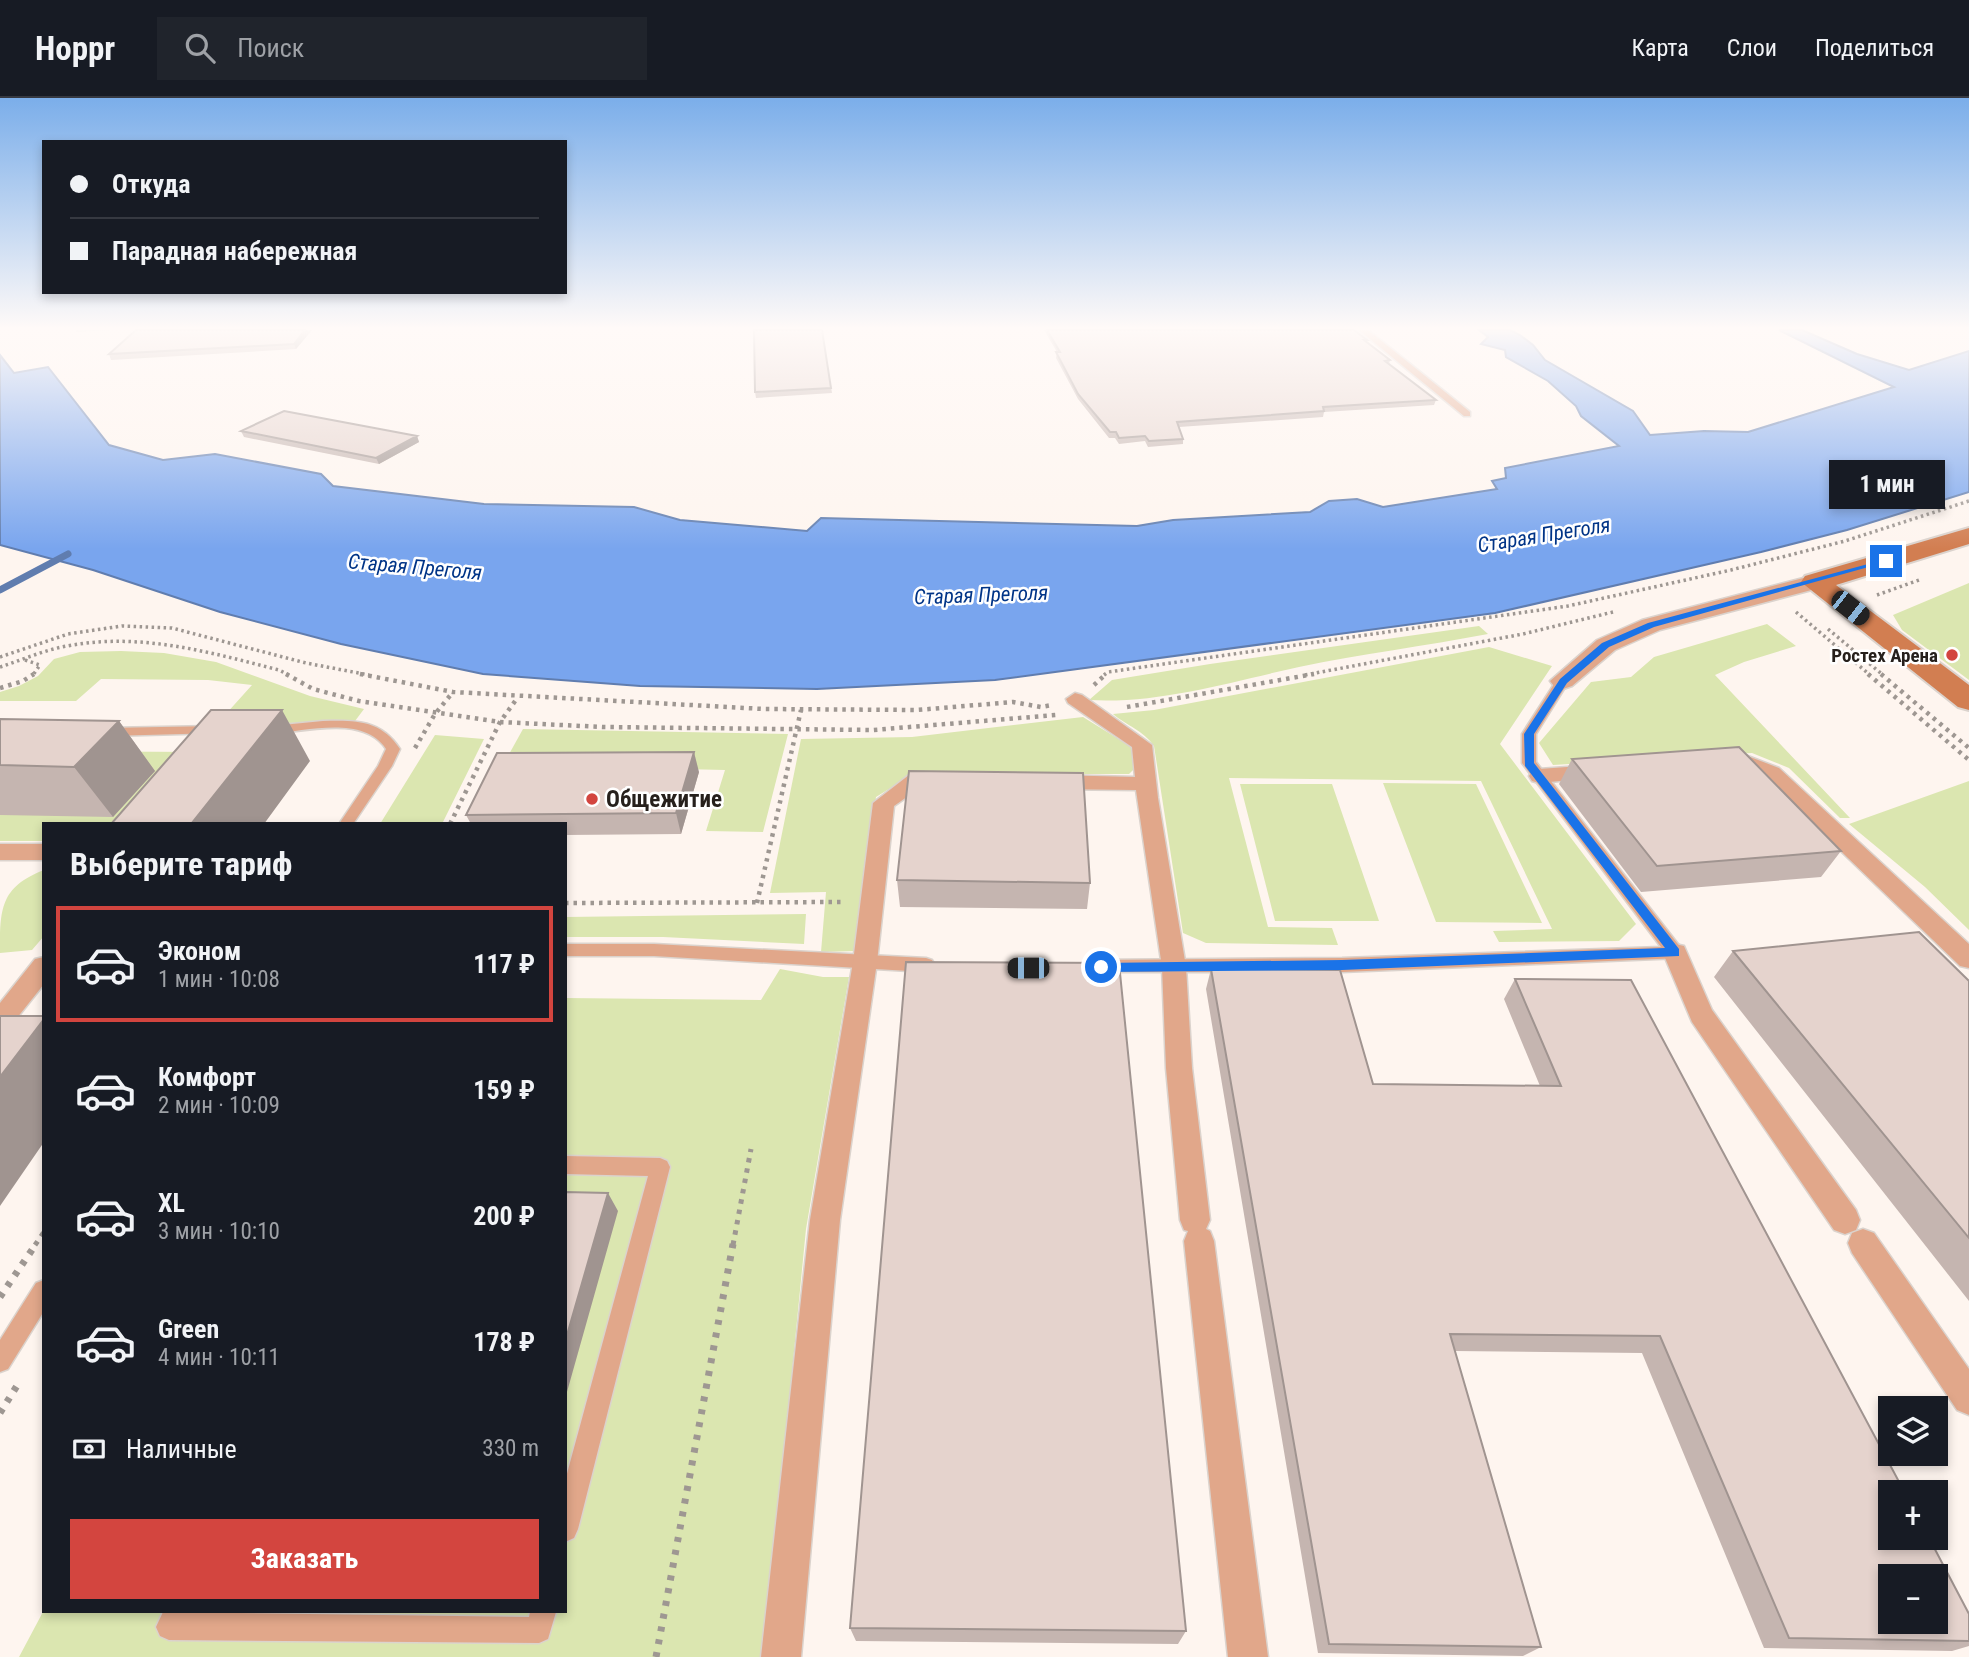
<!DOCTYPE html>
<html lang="ru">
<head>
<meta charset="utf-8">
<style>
  body { margin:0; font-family:"Roboto Condensed",sans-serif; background:#20242c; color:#f1f3f6; height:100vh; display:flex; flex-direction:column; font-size:26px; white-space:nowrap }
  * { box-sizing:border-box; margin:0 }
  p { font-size:23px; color:#9ea1a6 }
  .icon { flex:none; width:38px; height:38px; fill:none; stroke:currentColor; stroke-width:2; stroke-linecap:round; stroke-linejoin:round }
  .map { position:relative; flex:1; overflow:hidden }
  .drawer { position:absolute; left:42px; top:724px; width:525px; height:791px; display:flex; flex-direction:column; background:#171b24; border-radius:0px; box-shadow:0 4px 10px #0003 }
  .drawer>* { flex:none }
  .top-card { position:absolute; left:42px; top:42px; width:525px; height:154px; border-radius:0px; box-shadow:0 4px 10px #0003; display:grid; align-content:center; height:154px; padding:0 28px; background:#171b24 }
  .tools { position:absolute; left:1878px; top:1298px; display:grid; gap:14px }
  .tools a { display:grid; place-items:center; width:70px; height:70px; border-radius:0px; background:#171b24; box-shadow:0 4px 10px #0003; font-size:35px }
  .end { position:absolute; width:32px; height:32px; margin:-16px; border:9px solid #1a73e8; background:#fff; box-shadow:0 0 0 4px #fff }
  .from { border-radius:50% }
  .bubble { position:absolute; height:49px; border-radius:0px; background:#171b24; box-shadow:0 4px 10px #0003; font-size:23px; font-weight:700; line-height:49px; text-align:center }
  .car { position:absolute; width:21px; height:42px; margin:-21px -10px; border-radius:9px; box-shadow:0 0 5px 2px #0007; background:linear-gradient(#222 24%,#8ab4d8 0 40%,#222 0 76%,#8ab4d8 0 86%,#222 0) }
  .top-card b { display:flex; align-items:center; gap:24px; height:66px; font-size:26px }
  .top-card b+b { border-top:2px solid #363941 }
  .top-card i { width:18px; height:18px; background:#f1f3f6 }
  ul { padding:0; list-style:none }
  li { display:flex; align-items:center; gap:21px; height:116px; margin:0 14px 10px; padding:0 14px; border:4px solid transparent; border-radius:0px }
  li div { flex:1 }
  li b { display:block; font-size:26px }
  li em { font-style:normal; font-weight:700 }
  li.active { border-color:#d3453f }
  li>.icon { width:63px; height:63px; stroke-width:1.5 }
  h2 { padding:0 28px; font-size:32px; line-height:84px }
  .pay { display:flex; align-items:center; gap:18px; height:77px; padding:0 28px; font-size:26px }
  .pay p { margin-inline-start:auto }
  .cta { display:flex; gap:14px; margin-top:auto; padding:14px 28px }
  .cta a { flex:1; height:80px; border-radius:0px; background:#d3453f; color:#fff; font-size:28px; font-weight:700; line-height:80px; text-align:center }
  header { display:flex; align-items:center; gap:42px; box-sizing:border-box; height:98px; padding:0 35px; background:#171b24; border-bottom:2px solid #363941 }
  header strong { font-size:33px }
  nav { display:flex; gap:38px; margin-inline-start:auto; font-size:24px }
  .search { width:490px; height:63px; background:#20242c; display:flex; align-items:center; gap:18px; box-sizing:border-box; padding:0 24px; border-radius:0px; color:#9ea1a6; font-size:26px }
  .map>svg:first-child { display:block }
  .green { fill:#dbe6b0 }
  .water { fill:#79a5ee; stroke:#607daf; stroke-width:2 }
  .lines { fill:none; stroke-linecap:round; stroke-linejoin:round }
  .stream { stroke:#607daf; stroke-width:7 }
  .service-casing { stroke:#dbd3cd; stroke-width:3 }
  .pedestrian-casing { stroke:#dbd3cd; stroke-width:3 }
  .minor-casing { stroke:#dbd3cd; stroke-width:3 }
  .secondary-casing { stroke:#dbd3cd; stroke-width:4 }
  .path-far3 { stroke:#9e9792; stroke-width:3.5; stroke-dasharray:2.5 3.5; stroke-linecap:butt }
  .path-far2 { stroke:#9e9792; stroke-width:4.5; stroke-dasharray:3.5 5; stroke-linecap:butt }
  .path-far1 { stroke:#9e9792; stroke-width:5; stroke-dasharray:4.5 6; stroke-linecap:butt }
  .path { stroke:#9e9792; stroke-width:7; stroke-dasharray:5 8; stroke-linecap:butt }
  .service { fill:#e1a78a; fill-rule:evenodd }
  .pedestrian { fill:#e1a78a; fill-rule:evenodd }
  .minor { fill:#e1a78a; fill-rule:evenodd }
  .secondary { fill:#d27e51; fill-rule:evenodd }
  .wall { fill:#c5b5b0 }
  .shaded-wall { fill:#a09490 }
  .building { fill:#e5d3cd; stroke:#a09490; stroke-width:2; fill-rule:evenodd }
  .route { fill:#1a73e8 }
  .poi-dot { fill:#d3453f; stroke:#fff; stroke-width:2.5 }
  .labels { text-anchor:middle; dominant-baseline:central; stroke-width:5; stroke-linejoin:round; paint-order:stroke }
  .far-poi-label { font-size:19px; font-weight:bold; fill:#26201c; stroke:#fff; text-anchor:end }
  .far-water-label { font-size:21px; font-style:italic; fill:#003487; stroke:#fff }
  .poi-label { font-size:23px; font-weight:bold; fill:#26201c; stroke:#fff; text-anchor:start }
</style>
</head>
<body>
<header>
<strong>Hoppr</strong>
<div class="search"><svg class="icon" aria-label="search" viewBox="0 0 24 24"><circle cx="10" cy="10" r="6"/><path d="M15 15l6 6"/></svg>Поиск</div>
<nav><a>Карта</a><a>Слои</a><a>Поделиться</a></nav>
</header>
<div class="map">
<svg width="1969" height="1559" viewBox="0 0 1969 1559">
  <rect width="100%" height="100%" fill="#fef5ef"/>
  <path class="green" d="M1969 485V582L1902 532 1893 517Z
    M1767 526 1796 548 1744 564 1715 577 1850 720H1840L1789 670 1752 655 1553 667 1539 645 1591 584 1631 579 1654 559Z
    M1479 528 1488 536C1425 548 1361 556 1299 569 1230 584 1159 606 1089 602L1112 582 1210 566Z
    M1489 549 1552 568 1500 646 1636 826 1619 843 1499 844 1493 833 1552 831 1481 683 1229 680 1268 829 1332 830 1338 847 1206 845 1183 835 1154 648C1143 632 1127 628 1113 616L1154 612Z
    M121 553 164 555 216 564 310 598 364 611 355 623 216 627 252 587 208 582 101 581 76 603H0V594L19 588 38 578 54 561 80 554Z
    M1083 619 1133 650 1135 670 1129 676H913L876 699 856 853 821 854 826 794 770 795 801 641 912 639Z
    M523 631 788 636 763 734 706 733 725 672 503 667Z
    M435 637 484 641 442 726H380Z
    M0 653 206 654 147 726H44V743H0Z
    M1969 683V832L1925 789 1849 726Z
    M1383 685 1476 686 1542 825 1436 824Z
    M1240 686H1332L1379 823H1275Z
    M44 772V838L32 852 0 855C0 811 0 789 44 772Z
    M806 816 804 846 663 839H565V819Z
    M780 871 823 879H849L806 1131 764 1559H19L44 1512V1514H565V900L761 902Z"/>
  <path class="water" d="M1479 232H1510L1520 237 1533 247 1545 262 1633 313 1650 337 1704 333 1748 334 1894 289 1779 232H1802L1857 256 1909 272 1969 253V394L1847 432 1761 454 1495 515 995 582 817 591 640 588 483 576 341 546 220 514 93 472 0 447V257L14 275 48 269 109 347 163 362 215 356 321 376 333 388 484 406 634 409 680 422 807 433 821 420 1137 428 1173 422 1310 414 1329 403 1357 401 1383 409 1497 391 1492 383 1506 380 1505 370 1619 348 1581 318 1576 308 1548 283 1506 259 1505 252 1481 246 1488 239Z"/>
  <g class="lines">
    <path class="stream" d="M0 492 68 456"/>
    <g class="service-casing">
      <path id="service" d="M1359 232H1368L1470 314V318H1464Z
        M1563 579 1569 583 1536 636V664L1681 850 1683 855 1681 860 1342 874H1093L1090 869 1093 864 1099 862 1342 860 1661 849 1522 665V636L1558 580Z
        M323 623C356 622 381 622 400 651L392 668 353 726H339L378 668 386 651C364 617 306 633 272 636L265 632 272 628Z
        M215 628 222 632 220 635 107 638 100 634 107 630Z
        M565 846H654L926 860 932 862 935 867 932 872 926 874 654 858H565Z
        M565 1058 660 1060 667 1063 670 1069 578 1431 574 1440 565 1444V1383L648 1078 565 1076Z
        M44 1182V1213L8 1271 0 1274V1242L36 1185Z
        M163 1514 529 1519 530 1514H556L548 1541 539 1545 169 1542 160 1538 156 1529Z"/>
    </g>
    <g class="pedestrian-casing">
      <path id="pedestrian" d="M1075 595 1082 597 1152 647 1158 700 1186 869 1192 970 1210 1122 1206 1131 1210 1133 1214 1143 1268 1559H1228L1184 1143 1188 1133 1184 1132 1180 1122 1166 970 1162 869 1136 692 1052 691 1045 689 1042 684 1045 679 1052 677 1135 679 1132 649 1068 605 1066 601Z
        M1745 657 1779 670 1969 846V870L1960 868 1765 680 1742 670 1723 669 1720 664 1723 659Z
        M1595 667 1602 669 1605 674 1602 679 1539 685 1532 683 1529 678 1532 673 1539 671Z
        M916 675 944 677 947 682 944 687 921 689 894 708 877 864 840 1122 801 1559H761L810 1122 853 864 873 705 909 677Z
        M0 746H44V762H0Z
        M1675 846 1684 848 1712 912 1856 1112 1860 1122 1856 1132 1845 1136 1834 1132 1692 924 1663 855 1666 848Z
        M44 859V886L9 930 0 933V905L35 861Z
        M1863 1131 1874 1135 1969 1271V1317L1957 1312 1852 1155 1848 1145 1852 1135Z"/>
    </g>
    <g class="minor-casing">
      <path id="minor" d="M1815 477 1823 479 1826 484 1823 489 1660 532 1615 552 1572 588 1563 591 1554 588 1550 583 1597 542 1642 522Z"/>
    </g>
    <g class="secondary-casing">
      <path id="secondary" d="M1969 430V446L1836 487 1969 587V612L1958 609 1801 484 1805 478Z"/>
    </g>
    <path class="path-far3" d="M1877 497 1922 481
      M1796 514 1870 577
      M1828 531 1883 577
      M0 559 68 536 122 528 172 530 306 565 369 577
      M25 562 40 567 33 577
      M0 569C22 562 44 552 67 548 140 534 209 554 279 572L289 577
      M1104 577 1108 574 1568 508 1731 472 1845 443 1969 403
      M1305 577 1523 536 1613 514"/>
    <path class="path-far2" d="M286 576 313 591 359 603 500 624 603 629 873 632 1056 617
      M360 576 453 594 764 611 917 612 1013 604 1041 609 1052 607
      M1868 576 1969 662
      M1881 576 1969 650
      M1094 587 1106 576
      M0 590 23 583 34 576
      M1127 609 1314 576
      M415 650 435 616 453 594
      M450 726 500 624 518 599
      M565 805 843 804
      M757 805 801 612"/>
    <path class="path-far1" d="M35 1147 44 1134
      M733 1147 751 1051"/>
    <path class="path" d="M0 1199 36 1146
      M0 1315 20 1283
      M656 1559 733 1146"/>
    <use href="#service" class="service"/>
    <use href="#pedestrian" class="pedestrian"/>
    <use href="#minor" class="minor"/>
    <use href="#secondary" class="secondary"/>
  </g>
  <path class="wall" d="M75 232H112L76 234Z
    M136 232H312L296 251 111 262 109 256Z
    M822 232 832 295 756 300 755 294Z
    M1044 232H1354L1367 242V244L1390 262 1389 266 1436 302 1434 307 1324 314 1323 319 1179 329 1183 341V346L1148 349 1145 343 1119 346 1115 340H1109L1078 301 1056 260 1057 254Z
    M241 333 417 338 419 344 379 366 244 339Z
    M0 621 119 623 155 673 113 719 0 717Z
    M1572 661 1841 753 1821 779 1641 794 1559 686Z
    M699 674 681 736 565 737V726H471L466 717Z
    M897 782 1090 785 1087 811 900 809Z
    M1733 853 1969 883V1203L1714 879Z
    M1211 871 1373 986 1540 988 1504 901 1515 881 1969 1516V1548L1952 1553 1764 1550 1642 1255 1455 1253 1541 1549 1523 1558 1318 1555 1206 891Z
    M850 1530 1186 1533 1178 1546 856 1543Z"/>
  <path class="shaded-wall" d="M305 232H312L296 251 294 246Z
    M417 338 419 344 379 366 376 360Z
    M282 612 310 663 264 726H191Z
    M119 623 155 673 113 719 74 669Z
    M694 654 699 674 681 736 676 715Z
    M44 921V1044L0 1108V979Z
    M608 1095 618 1113 565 1301V1244Z"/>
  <path class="building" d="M136 232H305L294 246 109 256Z
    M754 232H822L831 290 755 294Z
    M1047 232H1354L1367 242H1364L1390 262 1385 263 1436 302 1323 309 1324 313 1177 324 1183 341 1149 343 1145 338 1119 340 1116 334H1110L1078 296 1056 254H1060Z
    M284 313 417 338 376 360 241 333Z
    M211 612H282L191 726H111Z
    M0 621 119 623 74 669 0 667Z
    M1739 649 1841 753 1657 768 1572 661Z
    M694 654 676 715 466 717 497 655Z
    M909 673 1083 675 1090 785 897 782Z
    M1919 834 1969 883V1140L1733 853Z
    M906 864 1119 865 1186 1533 850 1530Z
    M1211 871 1340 872 1373 986 1561 988 1515 881 1631 882 1905 1395H1890V1440H1929L1969 1516V1543L1789 1540 1660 1238 1450 1236 1541 1549 1329 1546ZM1890 1479H1936V1524H1890Z
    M0 918H44V921L0 979Z
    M565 1094 608 1095 565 1244Z"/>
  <linearGradient id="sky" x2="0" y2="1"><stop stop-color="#7baeea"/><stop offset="0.51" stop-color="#fffaf8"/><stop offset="1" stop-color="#fffaf8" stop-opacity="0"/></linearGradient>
  <rect width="1969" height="451" fill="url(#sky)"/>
  <path class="route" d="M1883 462 1890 463 1654 529 1609 549 1567 585 1534 636V665L1679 851V858L1342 872 1101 874 1095 869 1101 865 1342 862 1665 850 1525 668 1524 636 1560 581 1602 545 1648 525Z"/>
  <g class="poi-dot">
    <circle cx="1952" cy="557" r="7"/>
    <circle cx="592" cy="701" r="7"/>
  </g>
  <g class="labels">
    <g class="far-poi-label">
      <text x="1938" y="557">Ростех Арена</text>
    </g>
    <g class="far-water-label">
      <text transform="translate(1544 437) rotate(-9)">Старая Преголя</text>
      <text transform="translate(415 469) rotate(5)">Старая Преголя</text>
      <text transform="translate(981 497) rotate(-2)">Старая Преголя</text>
    </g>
    <g class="poi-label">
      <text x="606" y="701">Общежитие</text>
    </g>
  </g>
</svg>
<div class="tools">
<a><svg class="icon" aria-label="layers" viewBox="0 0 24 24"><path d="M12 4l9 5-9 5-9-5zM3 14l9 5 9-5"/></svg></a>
<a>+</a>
<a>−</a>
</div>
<i class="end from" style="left:1101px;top:869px"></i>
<i class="end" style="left:1886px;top:463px"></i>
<div class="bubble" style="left:1829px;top:362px;width:116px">1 мин</div>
<i class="car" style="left:1850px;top:510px;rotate:128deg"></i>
<i class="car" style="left:1028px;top:870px;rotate:270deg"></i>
<div class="top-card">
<b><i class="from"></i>Откуда</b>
<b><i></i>Парадная набережная</b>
</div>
<section class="drawer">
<h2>Выберите тариф</h2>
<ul>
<li class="active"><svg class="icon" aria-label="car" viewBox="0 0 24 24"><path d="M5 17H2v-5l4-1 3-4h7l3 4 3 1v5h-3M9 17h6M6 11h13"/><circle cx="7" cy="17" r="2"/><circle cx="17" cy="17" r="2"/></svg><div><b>Эконом</b><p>1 мин · 10:08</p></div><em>117 ₽</em></li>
<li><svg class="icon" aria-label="car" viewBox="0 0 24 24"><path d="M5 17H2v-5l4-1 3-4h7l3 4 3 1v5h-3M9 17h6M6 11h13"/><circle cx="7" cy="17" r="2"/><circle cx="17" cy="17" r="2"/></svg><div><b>Комфорт</b><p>2 мин · 10:09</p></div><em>159 ₽</em></li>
<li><svg class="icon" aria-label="car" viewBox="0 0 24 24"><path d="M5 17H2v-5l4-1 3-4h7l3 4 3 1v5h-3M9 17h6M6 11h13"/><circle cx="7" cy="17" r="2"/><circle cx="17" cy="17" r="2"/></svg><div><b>XL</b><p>3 мин · 10:10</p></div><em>200 ₽</em></li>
<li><svg class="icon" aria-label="car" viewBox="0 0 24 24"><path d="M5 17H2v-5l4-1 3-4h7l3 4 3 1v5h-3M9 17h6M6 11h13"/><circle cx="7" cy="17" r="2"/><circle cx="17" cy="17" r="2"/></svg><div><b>Green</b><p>4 мин · 10:11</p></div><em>178 ₽</em></li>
</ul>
<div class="pay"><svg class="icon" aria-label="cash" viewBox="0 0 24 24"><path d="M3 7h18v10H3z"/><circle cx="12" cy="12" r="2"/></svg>Наличные<p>330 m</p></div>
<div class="cta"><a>Заказать</a></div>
</section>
</div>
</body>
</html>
